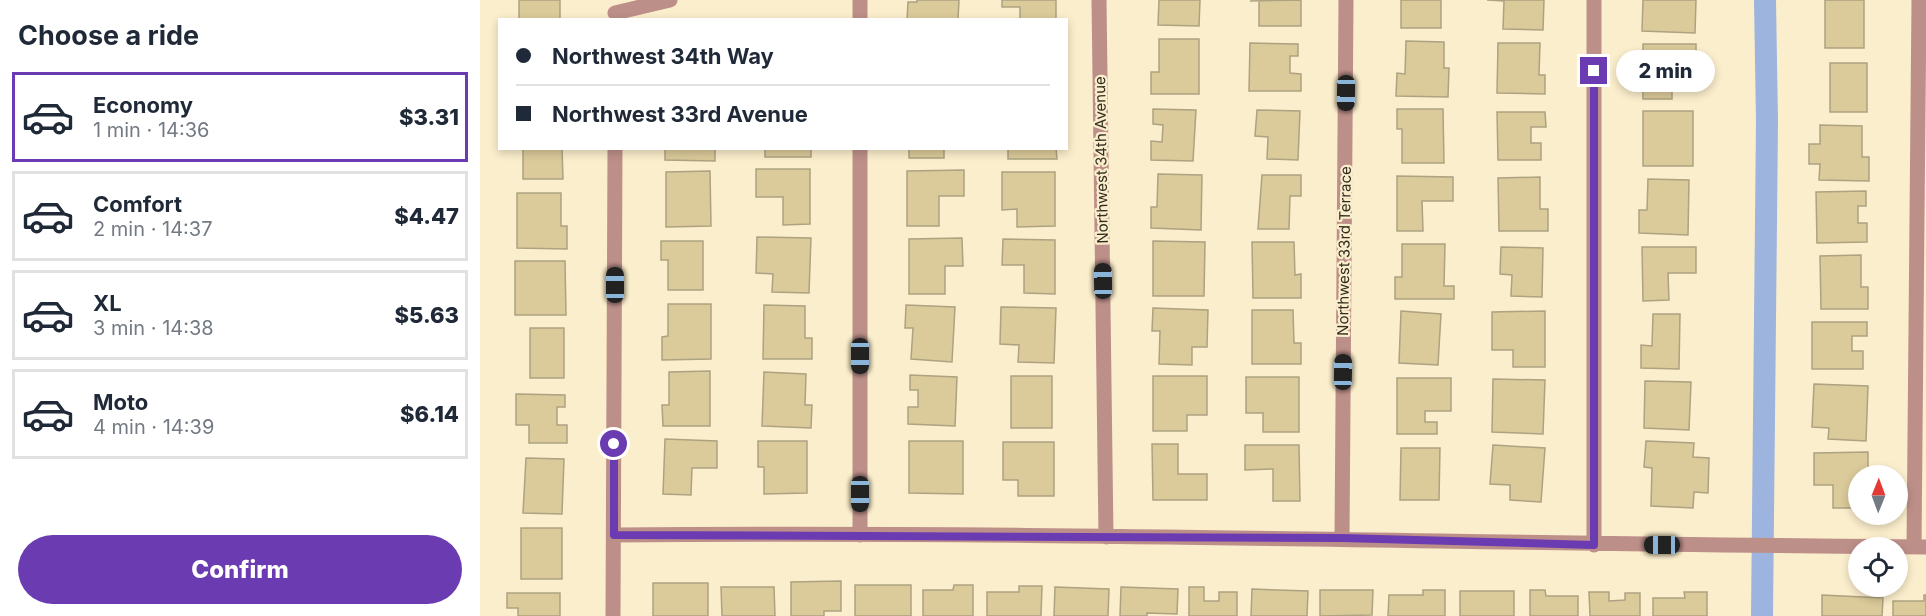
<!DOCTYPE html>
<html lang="en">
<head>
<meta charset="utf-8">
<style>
  body { margin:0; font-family:Inter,sans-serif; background:#f2f2f3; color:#1f2937; height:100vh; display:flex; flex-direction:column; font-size:22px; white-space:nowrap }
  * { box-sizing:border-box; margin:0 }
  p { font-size:20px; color:#747a83 }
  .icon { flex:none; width:33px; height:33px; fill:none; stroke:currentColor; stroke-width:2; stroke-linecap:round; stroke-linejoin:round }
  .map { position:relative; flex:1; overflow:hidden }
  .sheet { display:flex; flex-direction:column; background:#fff; width:480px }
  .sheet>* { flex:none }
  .top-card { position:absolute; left:18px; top:18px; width:570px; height:132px; border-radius:0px; box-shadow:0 3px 9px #0003; display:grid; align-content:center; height:132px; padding:0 18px; background:#fff }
  .needle { width:39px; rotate:1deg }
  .tools { position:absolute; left:1368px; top:465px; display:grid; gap:12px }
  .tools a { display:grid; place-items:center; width:60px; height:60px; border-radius:50%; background:#fff; box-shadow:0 3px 9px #0003; font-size:30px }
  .end { position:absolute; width:27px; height:27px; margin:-14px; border:8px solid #6b3bb2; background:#fff; box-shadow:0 0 0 3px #fff }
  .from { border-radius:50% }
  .bubble { position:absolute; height:42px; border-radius:21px; background:#fff; box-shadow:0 3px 9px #0003; font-size:20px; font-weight:800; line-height:42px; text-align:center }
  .car { position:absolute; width:18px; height:36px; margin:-18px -9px; border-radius:8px; box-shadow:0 0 4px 2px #0007; background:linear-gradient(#222 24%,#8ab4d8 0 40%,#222 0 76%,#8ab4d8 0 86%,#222 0) }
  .top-card b { display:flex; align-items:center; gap:21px; height:57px; font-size:22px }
  .top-card b+b { border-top:2px solid #e0e1e3 }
  .top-card i { width:15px; height:15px; background:#1f2937 }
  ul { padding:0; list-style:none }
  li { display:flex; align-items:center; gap:18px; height:90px; margin:0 12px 9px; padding:0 6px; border:3px solid #e0e1e3; border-radius:0px }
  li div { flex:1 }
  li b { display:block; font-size:22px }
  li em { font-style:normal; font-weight:800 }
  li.active { border-color:#6b3bb2 }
  li>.icon { width:54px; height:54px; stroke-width:1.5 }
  h2 { padding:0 18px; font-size:27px; line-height:72px }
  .action { display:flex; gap:12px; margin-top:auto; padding:12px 18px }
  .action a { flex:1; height:69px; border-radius:36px; background:#6b3bb2; color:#fff; font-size:24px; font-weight:800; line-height:69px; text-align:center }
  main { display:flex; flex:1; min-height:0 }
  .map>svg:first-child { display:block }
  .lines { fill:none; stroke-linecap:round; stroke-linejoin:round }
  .canal { stroke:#9db4de; stroke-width:22 }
  .building { fill:#dbca9a; stroke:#ada281; stroke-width:1.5 }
  .minor { stroke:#bd8f89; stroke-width:15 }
  .route { stroke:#6b3bb2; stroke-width:8 }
  .labels { text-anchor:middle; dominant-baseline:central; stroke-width:4.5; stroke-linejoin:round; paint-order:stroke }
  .street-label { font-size:15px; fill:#322d20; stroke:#fbeecc }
</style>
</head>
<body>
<main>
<section class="sheet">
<h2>Choose a ride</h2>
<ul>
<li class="active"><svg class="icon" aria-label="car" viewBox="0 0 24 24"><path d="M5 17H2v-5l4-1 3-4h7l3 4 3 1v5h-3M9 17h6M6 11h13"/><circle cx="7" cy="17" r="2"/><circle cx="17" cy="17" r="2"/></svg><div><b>Economy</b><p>1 min · 14:36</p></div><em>$3.31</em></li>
<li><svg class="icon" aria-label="car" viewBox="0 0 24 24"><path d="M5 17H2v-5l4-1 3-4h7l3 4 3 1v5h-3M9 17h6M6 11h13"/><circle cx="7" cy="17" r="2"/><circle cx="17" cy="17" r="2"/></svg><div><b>Comfort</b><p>2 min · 14:37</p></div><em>$4.47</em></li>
<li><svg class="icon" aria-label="car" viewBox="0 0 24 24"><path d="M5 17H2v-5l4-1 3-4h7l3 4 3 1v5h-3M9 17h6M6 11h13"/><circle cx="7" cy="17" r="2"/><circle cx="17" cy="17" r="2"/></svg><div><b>XL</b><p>3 min · 14:38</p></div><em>$5.63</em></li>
<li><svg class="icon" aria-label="car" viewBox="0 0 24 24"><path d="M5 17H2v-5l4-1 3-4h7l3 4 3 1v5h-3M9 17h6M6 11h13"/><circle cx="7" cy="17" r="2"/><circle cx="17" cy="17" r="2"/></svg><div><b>Moto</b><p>4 min · 14:39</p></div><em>$6.14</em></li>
</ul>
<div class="action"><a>Confirm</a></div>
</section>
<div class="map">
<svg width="1446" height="616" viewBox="0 0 1446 616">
  <rect width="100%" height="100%" fill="#fbeecc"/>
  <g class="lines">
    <path class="canal" d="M1282 616 1287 121 1285 0"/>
  </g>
  <path class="building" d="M39 0H80V20H39Z
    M437 0H479L478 20H427L428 2H437Z
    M522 0H576V20H540V7H522Z
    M679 0H720L719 26 678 25Z
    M821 0V26H779V1H770Z
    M921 0H961V28H921Z
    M1007 0H1064L1063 30 1023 29 1024 1Z
    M1163 0H1216L1215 33 1162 31Z
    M1345 0H1384V48H1345Z
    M679 39H719V94H671V72H679Z
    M926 41 964 42V68H969L968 97 916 96 917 73 925 74Z
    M770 43 818 44V56H810V73L821 74V91H769Z
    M1018 43H1060L1059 75H1065V94L1017 93Z
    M1163 44H1216V80H1192V99H1163Z
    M1350 63H1387V112H1350Z
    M673 109 716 110 713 161 671 160V141L682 142 683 125 673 124Z
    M917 109H963L964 163H922V129H917Z
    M777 110 820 111 818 160 787 159 788 137 775 136Z
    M1163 111H1213V166H1163Z
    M1017 112H1065L1066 127H1051V143H1061V160H1018Z
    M1340 125 1382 126V157H1389V181L1339 180 1340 164H1329V144H1340Z
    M43 148H82L83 179H43Z
    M185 148H235V161L185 160Z
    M285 148H331V157H285Z
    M429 148H464V158H429Z
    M528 148H576L577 159H528Z
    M276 169H330V224L303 225V197H276Z
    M484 170V196H459V226H427V171Z
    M230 171 231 226 186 227V172Z
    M522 172H575V226L537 227V209L522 210Z
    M678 174 722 175 721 230 671 228V207H677Z
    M782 175H821V196H810L809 229H778Z
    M917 176 973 177V201H942L943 231H917Z
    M1060 177V209H1068V231H1019L1018 178Z
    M1168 179 1209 180 1208 235 1159 233V210H1167Z
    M1386 191V206H1378V223H1387V242L1337 243 1336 192Z
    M37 193H81V226H87V249L37 248Z
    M277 237 331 238 329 293 292 292 293 274 276 273Z
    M482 238 483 266H465V294H429V239Z
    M523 239 575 240V294L544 293V265H522Z
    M181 241H223V290H188V260H181Z
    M673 241 725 242 724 296H673Z
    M772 242H814L815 275 821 274V298H773Z
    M922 244H965L964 286H974V299H915V277H922Z
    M1021 247 1063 248 1062 297 1031 296 1032 275 1020 274Z
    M1162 247H1216V273H1188L1189 300 1163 301Z
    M1381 255V287H1388V309H1341L1340 256Z
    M35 261H85L86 315H35Z
    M188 304H231V359L182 360V337L188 336Z
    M284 305 325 306V338H332V359H283Z
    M426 305 475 307 472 362 431 359 433 328H425Z
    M521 307 576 308 574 363 538 362 539 345 520 344Z
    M673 308 728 310 727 347H712V365L679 364 680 331H672Z
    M772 310H813L814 343H821V364H772Z
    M921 311 961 314 958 365 919 363Z
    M1065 311V367H1033V350H1012V312Z
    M1173 314H1200L1199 369 1161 368V345L1172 346Z
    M1332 322H1387V336H1372V351H1383V369H1332Z
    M50 328H84V378H50Z
    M230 371V426H183L182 405H189V372Z
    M284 372 326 374 325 405H332L331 428 282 426Z
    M430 375 477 377 475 426 428 424V407H438V390H430Z
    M531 376H572V428H531Z
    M673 376H727V415H707V431H673Z
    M766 377H819V432H783V413H766Z
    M917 378H971V411H945V422H957V434H917Z
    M1013 379 1065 380 1063 434 1012 432Z
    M1165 381 1211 382 1209 430 1164 428Z
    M1334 384 1388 386 1386 441 1348 439 1349 428 1332 427Z
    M36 394 85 395V407H77V425H87V443H49V425H36Z
    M185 439 237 441V468H212L211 495 183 494Z
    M278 441H327V493L284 494V467H278Z
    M429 441H483V494L429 493Z
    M1166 441 1214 443 1213 457 1229 458 1228 493 1214 492 1213 508 1171 506 1172 468 1164 467Z
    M523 442H574V496H538V480H523Z
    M672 444H698V474H727V500H673Z
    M765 445H819L820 501H793V469L765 470Z
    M1013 445 1065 448 1061 502 1030 500V485L1010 484Z
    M921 448H960L959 500H920Z
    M1388 452V476H1378V508H1353V485H1334V453Z
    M46 458 84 459 82 514 43 513Z
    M41 528H82V579H41Z
    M361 581V611H344V616H311V582Z
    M173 583H228V616H173Z
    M375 585H431V616H375Z
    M474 585H493V616H443V590H473Z
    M539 586H562L561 616H507V592H539Z
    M241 587H294L295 616H242Z
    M575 587 629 589 628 616H574Z
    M641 587 698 589 697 614 667 613V616H640Z
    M709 587H724V601H739V592H757V616H709Z
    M772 589 828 591 827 616H771Z
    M840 590H893L892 615 840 616Z
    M943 590H965V616H908L909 595H943Z
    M1050 590H1065L1066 596H1098V616H1050Z
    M980 591H1034V616H980Z
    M1109 592H1129V601L1145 600V593H1160V616H1110Z
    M1204 592H1227V616H1173V598H1205Z
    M27 593H80V616H38V608H27Z
    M1342 595 1403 598 1402 616H1342Z
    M1444 595H1446V616H1413V601H1444Z"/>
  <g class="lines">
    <path class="minor" d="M380 0V20
      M619 0 626 537
      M1114 0V545
      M135 13 190 0
      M380 148V535
      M134 535C571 531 1009 544 1446 547
      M862 538 866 0
      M1434 547 1439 0
      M133 616 135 148"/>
  </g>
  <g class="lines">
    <path class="route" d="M134 444V535L862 538 1114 545V71"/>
  </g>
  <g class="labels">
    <g class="street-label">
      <text transform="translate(621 160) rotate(-91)">Northwest 34th Avenue</text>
      <text transform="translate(864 251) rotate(-89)">Northwest 33rd Terrace</text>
    </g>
  </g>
</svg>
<div class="tools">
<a><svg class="needle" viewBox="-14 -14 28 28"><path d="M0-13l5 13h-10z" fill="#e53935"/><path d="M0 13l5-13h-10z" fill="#747a83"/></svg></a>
<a><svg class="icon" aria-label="locate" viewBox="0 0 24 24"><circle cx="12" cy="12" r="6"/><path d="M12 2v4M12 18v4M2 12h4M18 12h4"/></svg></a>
</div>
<i class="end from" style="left:134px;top:444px"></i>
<i class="end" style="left:1114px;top:71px"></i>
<div class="bubble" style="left:1136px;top:50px;width:99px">2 min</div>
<i class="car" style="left:866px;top:93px;rotate:181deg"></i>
<i class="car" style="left:623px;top:281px;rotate:359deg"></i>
<i class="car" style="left:135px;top:285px;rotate:0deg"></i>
<i class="car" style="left:380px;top:356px;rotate:180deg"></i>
<i class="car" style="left:863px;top:372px;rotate:1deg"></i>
<i class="car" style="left:380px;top:494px;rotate:180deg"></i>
<i class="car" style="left:1182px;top:545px;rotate:270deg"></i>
<div class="top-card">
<b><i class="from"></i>Northwest 34th Way</b>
<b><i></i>Northwest 33rd Avenue</b>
</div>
</div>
</main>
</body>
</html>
